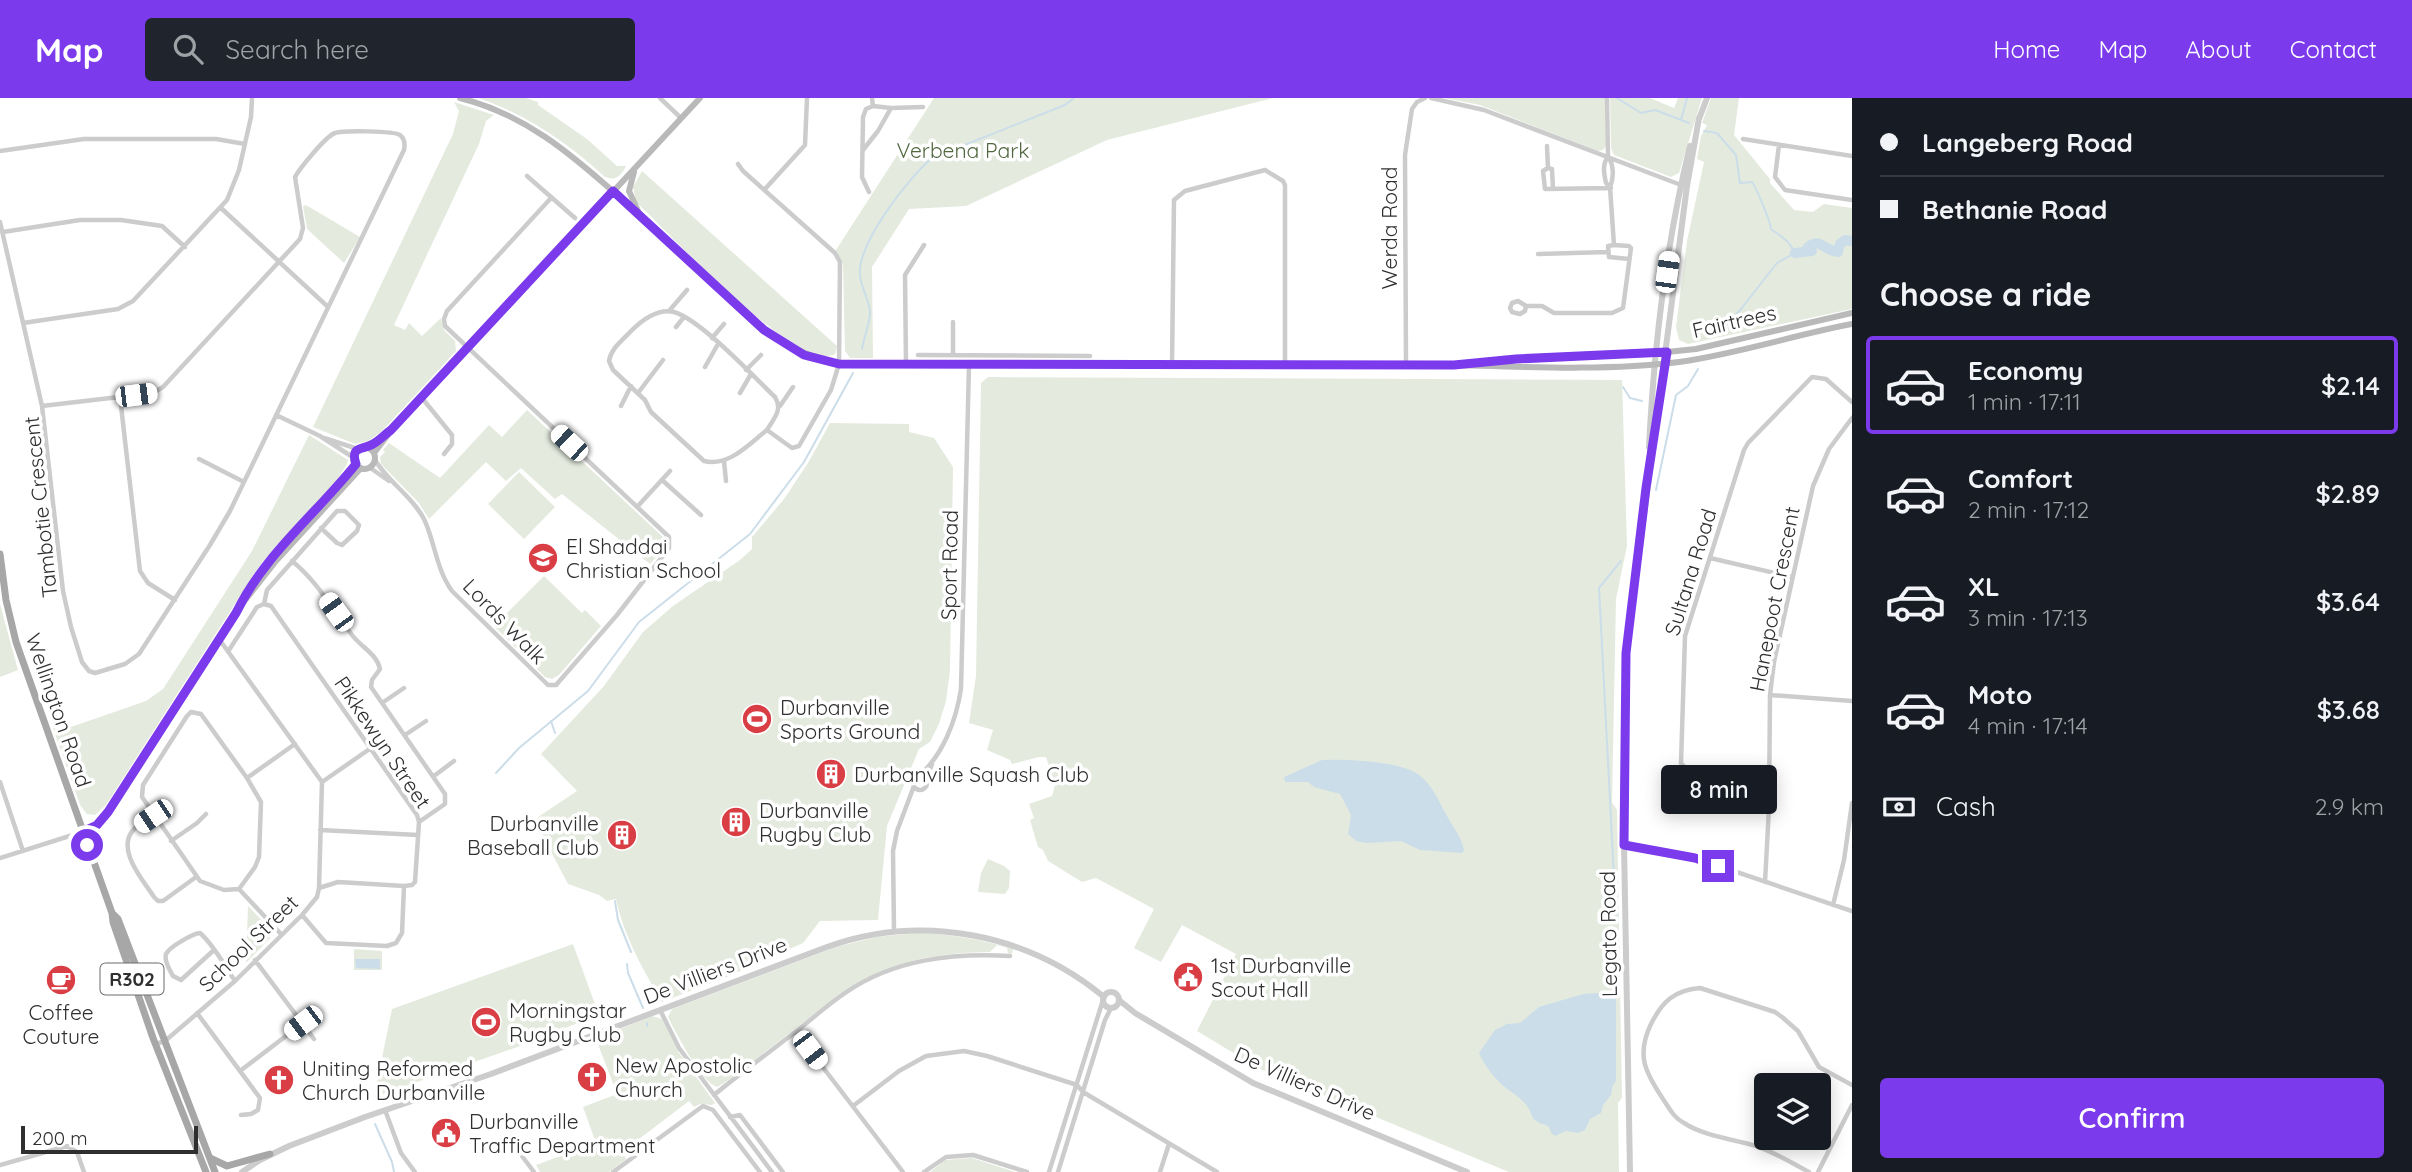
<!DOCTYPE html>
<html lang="en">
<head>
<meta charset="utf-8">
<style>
  body { margin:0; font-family:Quicksand,sans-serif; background:#20242c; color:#f1f3f6; height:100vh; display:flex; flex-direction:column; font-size:26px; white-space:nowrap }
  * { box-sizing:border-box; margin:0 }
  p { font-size:23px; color:#9ea1a6 }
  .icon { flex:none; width:38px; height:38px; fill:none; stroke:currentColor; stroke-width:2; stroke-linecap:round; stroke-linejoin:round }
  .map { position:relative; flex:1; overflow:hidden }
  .sheet { display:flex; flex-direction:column; background:#171b24; width:560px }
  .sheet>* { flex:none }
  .guide { display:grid; align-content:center; height:154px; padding:0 28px; background:#171b24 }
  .buttons { position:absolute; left:1754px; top:975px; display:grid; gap:14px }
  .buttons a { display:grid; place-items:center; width:77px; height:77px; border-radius:7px; background:#171b24; box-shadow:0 4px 18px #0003; font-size:35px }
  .scale { position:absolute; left:21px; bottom:18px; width:177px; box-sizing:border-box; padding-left:7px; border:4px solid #2f2f2f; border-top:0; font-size:19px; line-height:24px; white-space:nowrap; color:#2f2f2f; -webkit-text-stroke:5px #fff; paint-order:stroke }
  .end { position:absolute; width:32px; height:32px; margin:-16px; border:9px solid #7c3aed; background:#fff; box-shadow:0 0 0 4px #fff }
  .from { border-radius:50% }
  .bubble { position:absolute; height:49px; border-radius:7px; background:#171b24; box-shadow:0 4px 18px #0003; font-size:23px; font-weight:600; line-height:49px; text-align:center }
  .car { position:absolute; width:21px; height:42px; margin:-21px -10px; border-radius:9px; box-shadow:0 0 5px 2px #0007; background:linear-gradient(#fff 24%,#345 0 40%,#fff 0 76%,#345 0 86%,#fff 0) }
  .guide b { display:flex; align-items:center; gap:24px; height:66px; font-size:26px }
  .guide b+b { border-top:2px solid #363941 }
  .guide i { width:18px; height:18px; background:#f1f3f6 }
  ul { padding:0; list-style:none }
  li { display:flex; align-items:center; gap:21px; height:98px; margin:0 14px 10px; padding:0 14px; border:4px solid transparent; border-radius:7px }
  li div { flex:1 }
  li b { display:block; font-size:26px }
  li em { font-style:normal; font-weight:600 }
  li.current { border-color:#7c3aed }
  li>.icon { width:63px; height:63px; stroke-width:1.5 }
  h2 { padding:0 28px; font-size:32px; line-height:84px }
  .pay { display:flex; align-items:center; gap:18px; height:77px; padding:0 28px; font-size:26px }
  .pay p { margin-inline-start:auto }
  .primary-button { display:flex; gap:14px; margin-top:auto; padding:14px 28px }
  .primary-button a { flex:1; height:80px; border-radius:7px; background:#7c3aed; color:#fff; font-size:28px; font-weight:600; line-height:80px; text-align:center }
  header { display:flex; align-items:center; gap:42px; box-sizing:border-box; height:98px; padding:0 35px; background:#7c3aed; color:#fff }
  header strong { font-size:33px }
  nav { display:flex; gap:38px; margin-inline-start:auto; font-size:24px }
  .search { width:490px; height:63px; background:#20242c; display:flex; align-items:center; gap:18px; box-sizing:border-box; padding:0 24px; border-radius:7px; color:#9ea1a6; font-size:26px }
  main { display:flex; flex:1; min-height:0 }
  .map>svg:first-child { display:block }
  .green { fill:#e4ebde }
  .water { fill:#cbdde9 }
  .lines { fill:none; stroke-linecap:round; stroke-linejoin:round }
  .stream { stroke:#cbdde9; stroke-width:2 }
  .river { stroke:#cbdde9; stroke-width:10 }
  .minor { stroke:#ccc; stroke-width:4.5 }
  .tertiary { stroke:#ccc; stroke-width:6 }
  .secondary { stroke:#b9b9b9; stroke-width:6 }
  .primary { stroke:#a7a7a7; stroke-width:7 }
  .route { stroke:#7c3aed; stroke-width:9 }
  .labels { text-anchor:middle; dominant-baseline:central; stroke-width:7; stroke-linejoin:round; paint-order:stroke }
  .shield { fill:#fff; stroke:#6d6d6d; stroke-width:2 }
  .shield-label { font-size:19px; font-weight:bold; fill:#2f2f2f }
  .park-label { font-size:21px; fill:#51673f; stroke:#fff }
  .street-label { font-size:21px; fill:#2f2f2f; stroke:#fff }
  .poi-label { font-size:21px; fill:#2f2f2f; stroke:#fff; text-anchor:start }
</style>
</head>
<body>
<header>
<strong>Map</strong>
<div class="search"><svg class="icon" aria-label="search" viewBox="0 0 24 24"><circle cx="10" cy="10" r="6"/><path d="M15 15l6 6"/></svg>Search here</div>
<nav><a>Home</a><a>Map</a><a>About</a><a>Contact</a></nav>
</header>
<main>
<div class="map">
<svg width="1852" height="1074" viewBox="0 0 1852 1074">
  <rect width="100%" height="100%" fill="#fff"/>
  <path class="green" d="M478 0H526L538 4V7L587 41 617 68H626C621 78 616 83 605 79 568 45 526 16 478 0Z
    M934 0H1273L1107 42 966 108 909 111 872 169 873 260H850L845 253 843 166 836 152Z
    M1444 0H1605L1606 48 1603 52 1598 53 1480 7Z
    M1610 0H1650L1674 10 1678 0H1702L1679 75 1671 79 1614 57 1611 50Z
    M1711 0H1739L1734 37 1770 81V85L1794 112 1813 114 1824 106 1852 110V211L1688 246 1679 242 1676 229 1687 143 1704 64 1697 61 1701 38 1707 27 1702 25Z
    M454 4 494 17 486 23 479 46 394 227 405 232 409 225 422 238 441 220 444 232 455 243 456 253 381 334 368 343 355 346 313 329 453 36 459 13Z
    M642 73 837 248 835 256C797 277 666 131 636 104L633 89Z
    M306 107 360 139 344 165 307 131 303 108Z
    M988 279 1622 282 1627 448 1616 501 1612 704 1617 712 1622 1000 1618 1005 1619 1074H1509L1260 971 1197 933 1236 856 1182 827 1161 864 1134 850 1154 811 1096 780 1082 784 1048 763 1043 752 1038 749 1030 722 1034 720 1029 706 1052 698 1055 687 1046 659H1039L1012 666 1010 662 987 652 993 632 969 625 976 578 981 285Z
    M527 312 663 439 665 448 650 466 562 396 555 401 521 370 506 383 486 364 429 421 419 405 381 366 380 359 385 354 383 352 389 345 440 380 489 327 502 339Z
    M830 325 909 326V334L934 340 953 369 950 573 946 603 939 626 930 644 919 651 887 728 878 822 820 823 803 845 729 878 662 904C643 871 624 839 616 801L607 803 599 797 568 786 537 727 538 719 577 693 541 656 604 588 643 534 673 508 740 462 752 451V439L784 401 808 365Z
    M309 337 348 362 347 366 334 387 274 450 258 470 106 707 95 717 87 716 80 707 53 630 58 628 65 631 146 603 163 591 252 453Z
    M519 374 555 409 524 441 488 406Z
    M544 478 582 515 585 512 601 528 559 577 552 581 545 579 495 529 508 517 507 515Z
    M0 506 18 572 0 579Z
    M988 761 1004 768 1010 773 1009 790 1005 796 978 794 981 775Z
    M248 808 271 832 270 840 246 865Z
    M916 835C950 836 981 841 1013 851L1012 856 1008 855 1007 850 997 847 990 854C886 855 852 887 774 947 755 961 737 978 717 989 701 984 676 935 668 919L672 911 836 849 876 839Z
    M573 846 599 917 565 930 566 932 374 999 392 911Z
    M354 851 382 853V872H354Z
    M652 918 662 921 679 955 715 1005 712 1007 700 1006 694 1009 689 1003 622 1054 626 1061 609 1074H540L536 1067 596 1045 583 1009 617 996 596 941Z
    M972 1060 1015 1074H930L945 1062Z"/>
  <path class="water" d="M1322 662C1346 661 1401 663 1419 677 1433 687 1439 704 1447 718 1453 729 1462 740 1464 752L1462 755 1420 752 1401 743 1366 745 1356 743 1348 736 1351 717 1340 696 1314 689 1308 684H1285L1284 679Z
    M355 861H380V871L356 870Z
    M1598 895 1616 899V983L1613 987 1611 997 1603 1007 1601 1015 1590 1021 1585 1032 1578 1035 1566 1033 1555 1038 1551 1035C1549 1024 1543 1028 1536 1023 1531 1019 1531 1013 1527 1008 1522 1001 1514 996 1506 990 1495 981 1485 969 1479 955L1495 932 1507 926 1520 925 1539 909 1583 896Z"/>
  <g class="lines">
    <path class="stream" d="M1617 0 1641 15 1655 12 1689 25
      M1681 22 1687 0
      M1704 33 1717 35 1736 57 1740 85 1752 84C1756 89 1771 125 1771 131 1782 139 1789 142 1795 155L1777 165 1741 211 1717 237
      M862 251C864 239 870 225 870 214 869 201 861 190 860 177 857 146 908 80 932 60L1065 7 1074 0
      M1623 289 1630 300 1642 303
      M1656 392 1676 297 1688 288 1698 271
      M551 623 555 635
      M496 675 519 650 588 593 639 524 750 436 804 364 853 275
      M615 803 618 822 631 854
      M1616 819 1599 490 1621 463
      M627 866 628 875 643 910
      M1613 897 1616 888
      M647 925V928
      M375 1026 392 1064 394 1074"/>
    <path class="river" d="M1795 155 1812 153 1808 149C1821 139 1822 152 1838 154L1840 146 1845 142 1852 143"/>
    <path class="minor" d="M660 0 681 20
      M1431 0 1484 12 1681 87
      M1607 0 1608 59C1614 66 1614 80 1610 89L1614 147 1608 148 1609 159 1629 161
      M891 10 923 9
      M1743 41 1852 58
      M1779 47 1775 79 1785 92 1852 102
      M1547 48 1548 70 1552 71 1553 91
      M863 52 878 33 891 10 873 8
      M0 53 84 41H216L245 46
      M1608 59C1602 66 1604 76 1606 85L1610 89
      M738 66 743 73 835 155 840 164 839 266 831 292 799 348 792 350 767 332C749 346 729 369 704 363L651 314 645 302 613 272 609 263C611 250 623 242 631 233 642 222 658 210 674 214 701 222 753 278 775 299 783 312 774 320 767 332
      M1548 70 1543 73 1545 91 1611 90
      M527 78 575 120
      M765 91 805 47 807 0
      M869 94 862 79 863 19 866 11 873 8 872 0
      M221 110 327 208
      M0 124 42 308 63 493 71 529 82 564 89 573 95 575 125 566 139 556 210 447 230 413 404 52C405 47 405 41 400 37 394 33 343 32 335 35 326 38 300 70 295 79L303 130 300 141 163 289 153 295 42 308
      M3 134 80 122H121L162 128 185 149
      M1538 156 1608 154
      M1526 208 1525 213 1520 216 1512 214 1510 210 1512 205 1518 203 1526 208H1542L1554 215H1612L1623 210 1631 150 1629 148 1614 147
      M669 213 687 192
      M23 225 118 211 133 203 227 102 239 72 251 19 252 0
      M676 229 684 219
      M712 240 724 226
      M918 257 1090 258
      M953 257V224
      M906 266 905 177 924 147
      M1406 266 1405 57 1412 11 1417 4 1425 0
      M1172 267 1174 102 1185 93 1265 72 1283 83 1285 87V267
      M705 269 718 246
      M746 272 761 257
      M638 295 663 262
      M740 295 751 276
      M120 299 140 473 148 485 175 502
      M422 300 452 337V346L444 356
      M621 308 631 288
      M780 308 793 289
      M276 317 320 338 354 360
      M324 340 358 351
      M199 361 244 384
      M375 362C388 384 412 398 424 421 435 444 436 471 452 493L548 587H556L617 517 669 450V439L445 228 444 221 447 213 551 100
      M724 363 726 383
      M369 369 389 383
      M662 382 701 417
      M637 409 670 373
      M1710 460 1792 479
      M292 463C317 483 333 512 352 537 361 549 377 556 380 571L372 582 371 589 445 696V706L419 724
      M264 506 267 492 337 413H345L359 427 357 433 342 447 337 445 321 430
      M229 552 257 509 264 506 271 508 417 717 419 724 415 784 412 787 404 788 402 835 396 845 387 848 326 845 302 817
      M1770 597 1852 603
      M382 605 404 590
      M405 637 426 623
      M434 678 454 663
      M913 685a7 7 0 1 1 14 0a7 7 0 1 1-14 0Z
      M918 679C943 657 956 623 961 591L969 267
      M247 680 295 646
      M926 682 932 666
      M0 684 23 753
      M322 684 371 650
      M1769 687 1691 673 1686 671 1681 665 1685 538 1744 352 1748 345 1812 279 1826 281 1852 304
      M153 718C147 722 140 725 135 730 114 750 143 782 154 799L158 803H163L196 779
      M320 732 418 737
      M171 743 197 725 206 716
      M1624 747 1695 760 1852 813
      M0 760 82 734
      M1765 784 1769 710 1770 597 1774 564 1813 388 1829 351 1852 320
      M319 790 338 784 404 788
      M239 791 224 792 200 783 142 699 143 687 187 618 191 614 201 616 247 680 261 704 259 759 255 769 239 791 281 836
      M1833 807 1844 762 1852 705
      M894 833 893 753 897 733 914 688
      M214 852 181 882 173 878C170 873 164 862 166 856 169 849 194 835 200 835 214 847 224 867 235 883
      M255 862 314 941
      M660 912 679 950 772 1074
      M197 915 260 1000 258 1012 251 1016 241 1017
      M796 934 903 1074
      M156 946 165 943 235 883 302 817 317 799 319 790 322 684 219 541
      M240 973 303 925
      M714 997C742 974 771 953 799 931 814 919 829 906 845 895 894 861 952 855 1010 858
      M853 1008 899 973 926 958 964 953 987 958 1077 987 1083 994 1217 1074
      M385 1012 401 1055 415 1074
      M730 1019 740 1017 783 1074
      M522 1058 534 1074
      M0 1067 67 1048 77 1054 84 1074
      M613 1074 703 1008 713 1012 760 1074
      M924 1074 946 1059 973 1057 1027 1074
      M1049 1074 1103 902
      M1058 1074 1105 922 1111 910
      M1160 1074 1169 1046
      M1809 1074C1792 1065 1774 1054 1756 1048 1732 1041 1704 1038 1684 1025 1674 1020 1669 1010 1663 1001 1645 974 1636 957 1651 926 1662 904 1674 892 1700 890L1775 914 1782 919 1798 933 1819 969 1852 987
      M1818 1074 1852 1007"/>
    <path class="tertiary" d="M1699 21 1707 0
      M1649 349C1654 248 1666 146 1690 48
      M1103 902a8 8 0 1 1 16 0a8 8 0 1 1-16 0Z
      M1119 902 1135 915 1253 985 1467 1074
      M242 1074 260 1062 289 1048 365 1019 491 976 827 849C921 815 1027 835 1104 899
      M1630 1074 1624 747 1626 555 1687 88 1699 20"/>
    <path class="secondary" d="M460 0C524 16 570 55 617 97 648 124 678 152 708 180 751 220 779 253 839 266L1454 267C1526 269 1608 273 1679 264 1737 256 1794 237 1852 226
      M634 74 629 93 638 113
      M1480 264 1667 254 1696 251 1852 215
      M353 360a11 11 0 1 1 22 0a11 11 0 1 1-22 0Z
      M374 355 391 333 700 0
      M252 487 271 460 356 366
      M82 734 97 727 108 714 235 515 276 463 361 370"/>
    <path class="primary" d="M0 456 6 502 16 544 112 815 113 824 153 940 206 1074
      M113 816 118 821 215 1074
      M210 1060 227 1068 270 1056"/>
  </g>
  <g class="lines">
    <path class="route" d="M87 747 82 734 97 727 108 714 236 515C264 457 316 416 356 366 350 348 362 352 371 347 378 344 384 337 391 332L613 93 764 232 804 257 839 266 1454 267 1516 261 1667 254 1646 390 1626 555 1624 747 1695 760 1718 768"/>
  </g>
  <defs>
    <g id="school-disc" transform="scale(1.575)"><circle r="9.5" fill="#d93e45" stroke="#fff"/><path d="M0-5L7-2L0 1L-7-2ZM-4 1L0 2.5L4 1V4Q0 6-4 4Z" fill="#fff"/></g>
    <g id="stadium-disc" transform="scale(1.575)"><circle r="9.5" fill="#d93e45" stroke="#fff"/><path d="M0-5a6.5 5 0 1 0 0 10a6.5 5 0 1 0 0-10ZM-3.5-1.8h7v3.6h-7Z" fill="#fff"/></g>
    <g id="building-disc" transform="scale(1.575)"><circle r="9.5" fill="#d93e45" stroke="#fff"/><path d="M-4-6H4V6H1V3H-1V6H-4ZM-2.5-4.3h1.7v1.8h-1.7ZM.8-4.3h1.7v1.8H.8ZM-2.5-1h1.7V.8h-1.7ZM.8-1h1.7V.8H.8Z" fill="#fff"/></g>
    <g id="civic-disc" transform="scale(1.575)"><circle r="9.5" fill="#d93e45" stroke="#fff"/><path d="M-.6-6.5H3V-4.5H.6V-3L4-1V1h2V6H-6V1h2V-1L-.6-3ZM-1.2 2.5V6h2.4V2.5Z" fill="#fff"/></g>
    <g id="cafe-disc" transform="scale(1.575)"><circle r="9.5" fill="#d93e45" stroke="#fff"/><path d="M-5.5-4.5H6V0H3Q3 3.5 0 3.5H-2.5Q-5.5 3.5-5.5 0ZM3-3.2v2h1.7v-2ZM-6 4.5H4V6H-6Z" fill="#fff"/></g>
    <g id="church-disc" transform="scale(1.575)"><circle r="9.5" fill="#d93e45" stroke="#fff"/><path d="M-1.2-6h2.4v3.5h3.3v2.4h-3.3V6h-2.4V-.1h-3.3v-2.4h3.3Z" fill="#fff"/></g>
  </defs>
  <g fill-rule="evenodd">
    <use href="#school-disc" x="543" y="460"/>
    <use href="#stadium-disc" x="757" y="621"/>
    <use href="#building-disc" x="831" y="676"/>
    <use href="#building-disc" x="736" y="724"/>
    <use href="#building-disc" x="622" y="737"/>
    <use href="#civic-disc" x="1188" y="879"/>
    <use href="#cafe-disc" x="61" y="882"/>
    <use href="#stadium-disc" x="486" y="924"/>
    <use href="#church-disc" x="592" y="979"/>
    <use href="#church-disc" x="279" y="982"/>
    <use href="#civic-disc" x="446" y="1035"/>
  </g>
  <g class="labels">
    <rect class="shield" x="100.5" y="865.5" width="63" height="31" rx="5"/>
    <g class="shield-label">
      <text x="132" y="881">R302</text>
    </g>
    <g class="park-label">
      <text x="963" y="52">Verbena Park</text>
    </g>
    <g class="street-label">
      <text transform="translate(1389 130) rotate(-90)">Werda Road</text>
      <text transform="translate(1734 223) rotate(-13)">Fairtrees</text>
      <text transform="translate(40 409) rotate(-96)">Tambotie Crescent</text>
      <text transform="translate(949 467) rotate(-89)">Sport Road</text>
      <text transform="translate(1690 474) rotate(-73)">Sultana Road</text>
      <text transform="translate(1774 501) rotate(-79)">Hanepoot Crescent</text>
      <text transform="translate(505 523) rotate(46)">Lords Walk</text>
      <text transform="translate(59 612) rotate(71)">Wellington Road</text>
      <text transform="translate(383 644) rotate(56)">Pikkewyn Street</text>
      <text transform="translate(1608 836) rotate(-91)">Legato Road</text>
      <text transform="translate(248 845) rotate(-44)">School Street</text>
      <text transform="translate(715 872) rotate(-21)">De Villiers Drive</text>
      <text transform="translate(1305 985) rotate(24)">De Villiers Drive</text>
    </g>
    <g class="poi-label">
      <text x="566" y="448">El Shaddai<tspan x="566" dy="24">Christian School</tspan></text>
      <text x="780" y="609">Durbanville<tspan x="780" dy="24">Sports Ground</tspan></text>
      <text x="854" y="676">Durbanville Squash Club</text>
      <text x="759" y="712">Durbanville<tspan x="759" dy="24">Rugby Club</tspan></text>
      <text x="599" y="725" text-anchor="end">Durbanville<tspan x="599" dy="24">Baseball Club</tspan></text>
      <text x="1211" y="867">1st Durbanville<tspan x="1211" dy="24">Scout Hall</tspan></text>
      <text x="509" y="912">Morningstar<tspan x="509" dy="24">Rugby Club</tspan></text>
      <text x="61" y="914" text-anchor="middle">Coffee<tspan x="61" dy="24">Couture</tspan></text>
      <text x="615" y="967">New Apostolic<tspan x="615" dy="24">Church</tspan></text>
      <text x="302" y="970">Uniting Reformed<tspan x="302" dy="24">Church Durbanville</tspan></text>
      <text x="469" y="1023">Durbanville<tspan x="469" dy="24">Traffic Department</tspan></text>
    </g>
  </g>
</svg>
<div class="buttons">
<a><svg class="icon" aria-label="layers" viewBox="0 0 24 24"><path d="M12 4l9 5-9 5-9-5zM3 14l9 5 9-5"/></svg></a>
</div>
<div class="scale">200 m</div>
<i class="end from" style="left:87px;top:747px"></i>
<i class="end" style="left:1718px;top:768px"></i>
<div class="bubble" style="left:1661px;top:667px;width:116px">8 min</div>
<i class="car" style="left:1667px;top:174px;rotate:8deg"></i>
<i class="car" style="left:136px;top:297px;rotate:83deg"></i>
<i class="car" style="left:569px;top:345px;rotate:313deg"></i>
<i class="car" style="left:336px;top:514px;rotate:324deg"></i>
<i class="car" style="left:153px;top:718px;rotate:236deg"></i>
<i class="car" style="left:303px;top:925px;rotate:233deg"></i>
<i class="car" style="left:810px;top:952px;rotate:143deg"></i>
</div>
<section class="sheet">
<div class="guide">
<b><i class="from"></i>Langeberg Road</b>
<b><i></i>Bethanie Road</b>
</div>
<h2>Choose a ride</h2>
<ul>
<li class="current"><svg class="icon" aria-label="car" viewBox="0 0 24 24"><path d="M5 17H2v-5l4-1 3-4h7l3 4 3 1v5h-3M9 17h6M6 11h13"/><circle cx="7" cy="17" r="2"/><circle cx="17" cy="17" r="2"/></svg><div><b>Economy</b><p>1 min · 17:11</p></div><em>$2.14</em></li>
<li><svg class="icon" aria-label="car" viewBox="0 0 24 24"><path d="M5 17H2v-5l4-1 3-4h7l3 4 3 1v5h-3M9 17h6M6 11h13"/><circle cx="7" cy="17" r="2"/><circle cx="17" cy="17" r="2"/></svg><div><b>Comfort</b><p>2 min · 17:12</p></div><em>$2.89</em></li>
<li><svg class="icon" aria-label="car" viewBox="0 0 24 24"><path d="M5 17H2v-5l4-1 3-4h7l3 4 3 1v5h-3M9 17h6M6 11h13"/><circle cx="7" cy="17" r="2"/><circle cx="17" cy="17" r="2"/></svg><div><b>XL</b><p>3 min · 17:13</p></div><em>$3.64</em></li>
<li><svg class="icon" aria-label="car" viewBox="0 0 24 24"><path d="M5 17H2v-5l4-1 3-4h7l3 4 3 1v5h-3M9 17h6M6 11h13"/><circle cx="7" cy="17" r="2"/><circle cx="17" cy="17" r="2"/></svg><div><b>Moto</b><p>4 min · 17:14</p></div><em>$3.68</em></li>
</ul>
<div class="pay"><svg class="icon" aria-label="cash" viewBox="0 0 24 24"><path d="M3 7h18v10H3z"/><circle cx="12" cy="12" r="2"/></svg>Cash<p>2.9 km</p></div>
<div class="primary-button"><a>Confirm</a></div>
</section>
</main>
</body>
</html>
